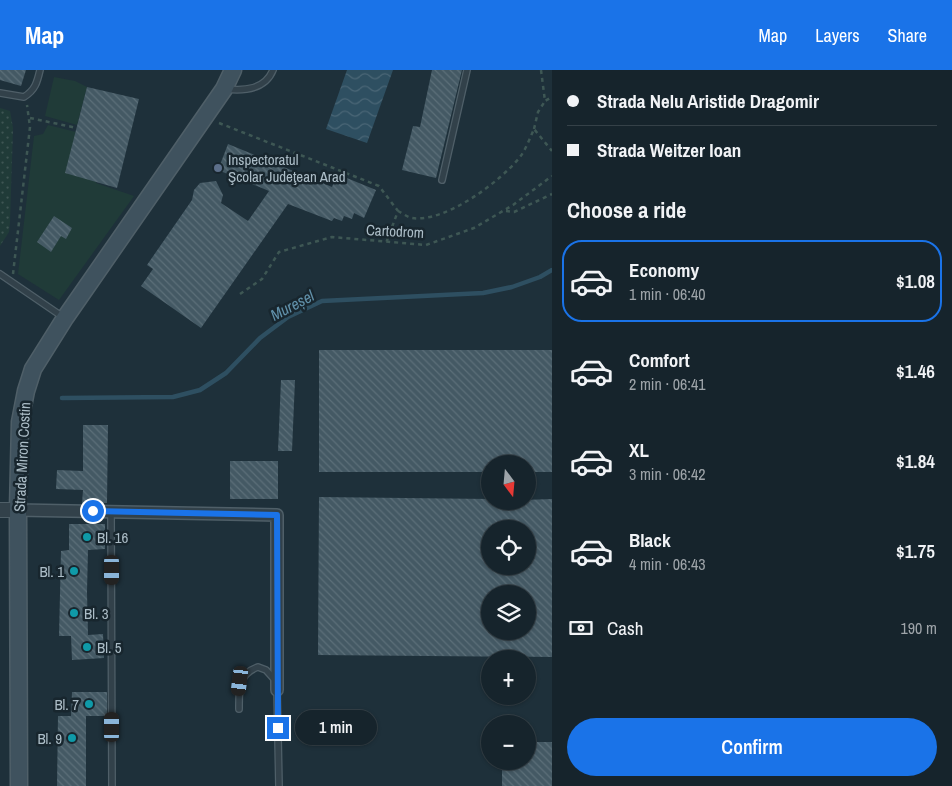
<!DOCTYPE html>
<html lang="en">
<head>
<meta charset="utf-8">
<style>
  body { margin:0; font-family:"Archivo Narrow",sans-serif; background:#233038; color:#f1f3f6; height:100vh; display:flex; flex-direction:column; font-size:19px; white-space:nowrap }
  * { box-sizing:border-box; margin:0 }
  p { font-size:16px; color:#9ea4a9 }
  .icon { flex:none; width:28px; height:28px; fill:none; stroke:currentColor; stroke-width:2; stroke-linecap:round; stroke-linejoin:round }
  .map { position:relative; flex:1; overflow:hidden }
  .drawer { display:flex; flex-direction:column; background:#16242c; width:400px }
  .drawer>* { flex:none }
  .top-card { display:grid; align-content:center; height:110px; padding:0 15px; background:#16242c }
  .needle { width:32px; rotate:164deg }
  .fabs { position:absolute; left:481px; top:385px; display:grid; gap:10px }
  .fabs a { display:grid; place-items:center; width:55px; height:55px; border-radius:50%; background:#16242c; box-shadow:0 1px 4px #0004,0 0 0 1px #354148; font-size:25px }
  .end { position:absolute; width:22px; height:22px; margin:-11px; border:6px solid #1a73e8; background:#fff; box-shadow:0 0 0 2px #fff }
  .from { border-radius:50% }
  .bubble { position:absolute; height:35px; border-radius:18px; background:#16242c; box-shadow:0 1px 4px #0004,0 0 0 1px #354148; font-size:16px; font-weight:600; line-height:35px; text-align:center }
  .car { position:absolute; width:15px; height:30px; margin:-15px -8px; border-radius:6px; box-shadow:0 0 4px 1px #0007; background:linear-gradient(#222 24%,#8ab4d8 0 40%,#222 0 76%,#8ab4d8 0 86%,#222 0) }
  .top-card b { display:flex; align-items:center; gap:18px; height:48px; font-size:19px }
  .top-card b+b { border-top:1px solid #354148 }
  .top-card i { width:12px; height:12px; background:#f1f3f6 }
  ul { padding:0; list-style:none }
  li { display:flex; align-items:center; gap:15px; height:82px; margin:0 10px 8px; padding:0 5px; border:2px solid transparent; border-radius:20px }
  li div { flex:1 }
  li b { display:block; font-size:19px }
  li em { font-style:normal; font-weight:600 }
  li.current { border-color:#1a73e8 }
  li>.icon { width:45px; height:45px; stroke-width:1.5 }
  h2 { padding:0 15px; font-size:22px; line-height:60px }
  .pay { display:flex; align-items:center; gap:12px; height:55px; padding:0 15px; font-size:19px }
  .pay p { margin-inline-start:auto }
  .button { display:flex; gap:10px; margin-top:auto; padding:10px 15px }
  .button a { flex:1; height:58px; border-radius:30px; background:#1a73e8; color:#fff; font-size:20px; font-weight:600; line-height:58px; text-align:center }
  header { display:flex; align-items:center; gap:30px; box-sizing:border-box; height:70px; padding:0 25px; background:#1a73e8; color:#fff }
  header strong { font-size:24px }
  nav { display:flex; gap:28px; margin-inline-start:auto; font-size:18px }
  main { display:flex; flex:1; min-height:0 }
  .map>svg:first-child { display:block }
  .grass { fill:#203b38 }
  .park { fill:url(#park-dots) }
  .water { fill:url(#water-waves) }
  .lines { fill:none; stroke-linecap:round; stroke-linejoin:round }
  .stream { stroke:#2e4f61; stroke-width:4.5 }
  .building { fill:url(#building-back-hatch); fill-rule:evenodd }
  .service-casing { stroke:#4f5f68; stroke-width:8 }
  .minor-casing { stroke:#4f5f68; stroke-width:14 }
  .tertiary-casing { stroke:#4f5f68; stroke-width:16 }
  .secondary-casing { stroke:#4f5f68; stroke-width:19 }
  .path { stroke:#3e5754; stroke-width:2.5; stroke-dasharray:4 4; stroke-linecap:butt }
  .service { stroke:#32414a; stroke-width:5.5 }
  .minor { stroke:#32414a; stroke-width:11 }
  .tertiary { stroke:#32414a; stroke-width:14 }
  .secondary { stroke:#3f525e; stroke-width:16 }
  .route { stroke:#1a73e8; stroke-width:6 }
  .service-dot { fill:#5c6f8a; stroke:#18262e; stroke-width:2 }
  .culture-dot { fill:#0f9aa8; stroke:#18262e; stroke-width:2 }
  .labels { text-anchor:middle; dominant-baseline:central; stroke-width:5; stroke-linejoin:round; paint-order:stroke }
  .poi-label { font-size:15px; fill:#acbdc7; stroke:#18262e; text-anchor:start }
  .street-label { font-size:15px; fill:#acbdc7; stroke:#18262e }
  .water-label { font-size:16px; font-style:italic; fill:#6191aa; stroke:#18262e }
</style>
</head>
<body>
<header>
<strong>Map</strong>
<nav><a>Map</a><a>Layers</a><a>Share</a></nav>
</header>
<main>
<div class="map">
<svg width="552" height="716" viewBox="0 0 552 716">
  <defs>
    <pattern id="park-dots" width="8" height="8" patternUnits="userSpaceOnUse" patternTransform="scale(1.25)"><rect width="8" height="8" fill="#203b38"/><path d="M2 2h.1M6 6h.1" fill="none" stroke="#3e5553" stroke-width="1.8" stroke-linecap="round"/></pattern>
    <pattern id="water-waves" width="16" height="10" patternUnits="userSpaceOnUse" patternTransform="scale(1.25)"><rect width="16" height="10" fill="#2e4f61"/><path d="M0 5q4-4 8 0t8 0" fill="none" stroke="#4a6676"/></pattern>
    <pattern id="building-back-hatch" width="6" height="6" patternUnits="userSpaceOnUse" patternTransform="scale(1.25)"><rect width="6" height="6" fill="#445964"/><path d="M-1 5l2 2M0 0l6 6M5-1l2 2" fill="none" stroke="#5c6f79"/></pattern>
  </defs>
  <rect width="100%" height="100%" fill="#1e303a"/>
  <path class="grass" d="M54 7 75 11 87 17 77 55 45 46Z
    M48 55 76 62 99 103 96 113 134 126 59 230 18 204 34 66 43 64Z"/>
  <path class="park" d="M0 38 10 41 13 58 10 152 9 162 0 176Z"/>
  <path class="water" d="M347 0H393L367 73 326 59Z"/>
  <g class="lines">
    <path class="stream" d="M62 328 173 327 200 320 226 303 260 268 288 247 322 231 483 223 512 217 540 207 552 200"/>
  </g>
  <path class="building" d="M0 0H26L21 16 0 10Z
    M432 0H462L436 108 402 100 413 56 420 57Z
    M87 17 139 29 117 118 65 103Z
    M228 74 332 117 337 104 376 120 364 148 354 143 352 149 344 146 342 151 334 148 332 151 288 134 201 258 141 216 153 199 147 195 192 130 194 120 200 113 216 111 223 125 221 133 248 151 269 121 218 100Z
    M54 146 72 158 66 169 61 166 51 182 37 172Z
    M319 280H552V402H528V394H490V402H319Z
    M281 310H295L292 381H278Z
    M83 355H108L107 433H82L83 420 56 419 57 400 83 401Z
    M230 391H278V429H230Z
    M319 427 490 429V431L552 429V587L318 585ZM490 459H528V496H490ZM490 524H528V561H490Z
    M69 454H105V479L88 480 87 522 88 565 103 564 104 588 72 590 71 566H59L61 481 69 480Z
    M72 622H107V646H86V716H57L58 646H71Z
    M528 672H552V716H502V691H528Z"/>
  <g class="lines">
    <g class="service-casing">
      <path id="service" d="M226 19C244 21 265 20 273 0
        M0 23 24 27C35 20 37 13 40 0
        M442 110 467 0
        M0 204 63 247
        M111 442 112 716
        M277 619 279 716
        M239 639C239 619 238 604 258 597L266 600 275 610"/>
    </g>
    <g class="minor-casing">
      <path id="minor" d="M18 440 277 445V620"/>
    </g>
    <g class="tertiary-casing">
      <path id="tertiary" d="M0 440H18"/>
    </g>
    <g class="secondary-casing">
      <path id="secondary" d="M19 716 18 440 20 352 26 321 33 299 65 248 224 19 233 0"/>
    </g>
    <path class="path" d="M541 0 545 31 552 27
      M30 48 77 58
      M219 53 379 116 398 141 386 173
      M534 59 538 42 545 31
      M398 141C402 143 407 147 412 148 445 153 500 112 520 87 526 79 530 68 534 59L552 81
      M506 141 514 142 552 124
      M13 204 30 57 27 35
      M240 224 262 209 279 182 332 167 426 175 474 158 513 135 552 106"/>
    <use href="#service" class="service"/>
    <use href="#minor" class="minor"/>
    <use href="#tertiary" class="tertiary"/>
    <use href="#secondary" class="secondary"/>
  </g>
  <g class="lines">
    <path class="route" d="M93 441 277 445 278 658"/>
  </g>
  <circle class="service-dot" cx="218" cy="98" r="5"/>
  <g class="culture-dot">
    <circle cx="87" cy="467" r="5"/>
    <circle cx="74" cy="501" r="5"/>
    <circle cx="74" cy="543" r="5"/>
    <circle cx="87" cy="577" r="5"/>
    <circle cx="89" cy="634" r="5"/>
    <circle cx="72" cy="668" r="5"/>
  </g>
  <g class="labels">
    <g class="poi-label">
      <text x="228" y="89">Inspectoratul<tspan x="228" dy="17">Şcolar Judeţean Arad</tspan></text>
      <text x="97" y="467">Bl. 16</text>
      <text x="64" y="501" text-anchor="end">Bl. 1</text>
      <text x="84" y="543">Bl. 3</text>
      <text x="97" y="577">Bl. 5</text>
      <text x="79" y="634" text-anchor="end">Bl. 7</text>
      <text x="62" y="668" text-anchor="end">Bl. 9</text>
    </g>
    <g class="street-label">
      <text transform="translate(395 161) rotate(3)">Cartodrom</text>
      <text transform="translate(22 387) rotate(-87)">Strada Miron Costin</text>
    </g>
    <g class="water-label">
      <text transform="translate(292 235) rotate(-28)">Mureșel</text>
    </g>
  </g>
</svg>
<div class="fabs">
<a><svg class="needle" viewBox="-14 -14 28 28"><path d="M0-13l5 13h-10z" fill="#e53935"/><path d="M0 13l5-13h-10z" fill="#9ea4a9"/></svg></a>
<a><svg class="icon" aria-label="locate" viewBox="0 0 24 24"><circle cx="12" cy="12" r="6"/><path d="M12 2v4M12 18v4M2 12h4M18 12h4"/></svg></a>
<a><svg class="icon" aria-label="layers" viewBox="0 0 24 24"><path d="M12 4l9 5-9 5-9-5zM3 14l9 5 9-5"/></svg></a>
<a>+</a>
<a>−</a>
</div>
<i class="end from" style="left:93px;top:441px"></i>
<i class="end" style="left:278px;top:658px"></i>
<div class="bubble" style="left:295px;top:640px;width:82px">1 min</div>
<i class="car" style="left:112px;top:500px;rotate:180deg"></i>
<i class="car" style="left:240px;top:611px;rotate:187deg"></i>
<i class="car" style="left:112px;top:657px;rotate:0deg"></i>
</div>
<section class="drawer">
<div class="top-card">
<b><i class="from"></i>Strada Nelu Aristide Dragomir</b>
<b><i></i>Strada Weitzer Ioan</b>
</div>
<h2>Choose a ride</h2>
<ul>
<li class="current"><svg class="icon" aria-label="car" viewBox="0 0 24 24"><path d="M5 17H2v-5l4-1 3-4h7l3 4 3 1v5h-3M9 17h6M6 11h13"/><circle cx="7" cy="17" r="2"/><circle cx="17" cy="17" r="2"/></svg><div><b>Economy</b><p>1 min · 06:40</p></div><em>$1.08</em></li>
<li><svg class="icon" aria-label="car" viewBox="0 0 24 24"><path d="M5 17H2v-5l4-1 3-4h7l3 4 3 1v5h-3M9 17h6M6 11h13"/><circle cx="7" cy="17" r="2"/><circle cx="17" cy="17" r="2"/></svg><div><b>Comfort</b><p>2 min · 06:41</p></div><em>$1.46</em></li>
<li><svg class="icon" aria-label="car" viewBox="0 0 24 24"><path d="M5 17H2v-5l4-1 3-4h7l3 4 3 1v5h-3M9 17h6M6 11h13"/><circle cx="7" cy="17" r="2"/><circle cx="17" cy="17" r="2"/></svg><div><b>XL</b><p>3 min · 06:42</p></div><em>$1.84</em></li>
<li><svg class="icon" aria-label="car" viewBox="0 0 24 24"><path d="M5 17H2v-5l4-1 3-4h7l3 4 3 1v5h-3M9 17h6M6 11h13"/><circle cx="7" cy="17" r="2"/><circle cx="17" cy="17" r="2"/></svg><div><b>Black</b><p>4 min · 06:43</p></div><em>$1.75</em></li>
</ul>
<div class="pay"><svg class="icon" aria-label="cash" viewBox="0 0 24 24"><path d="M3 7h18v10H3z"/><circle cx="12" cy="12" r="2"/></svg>Cash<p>190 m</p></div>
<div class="button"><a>Confirm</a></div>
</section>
</main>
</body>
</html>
